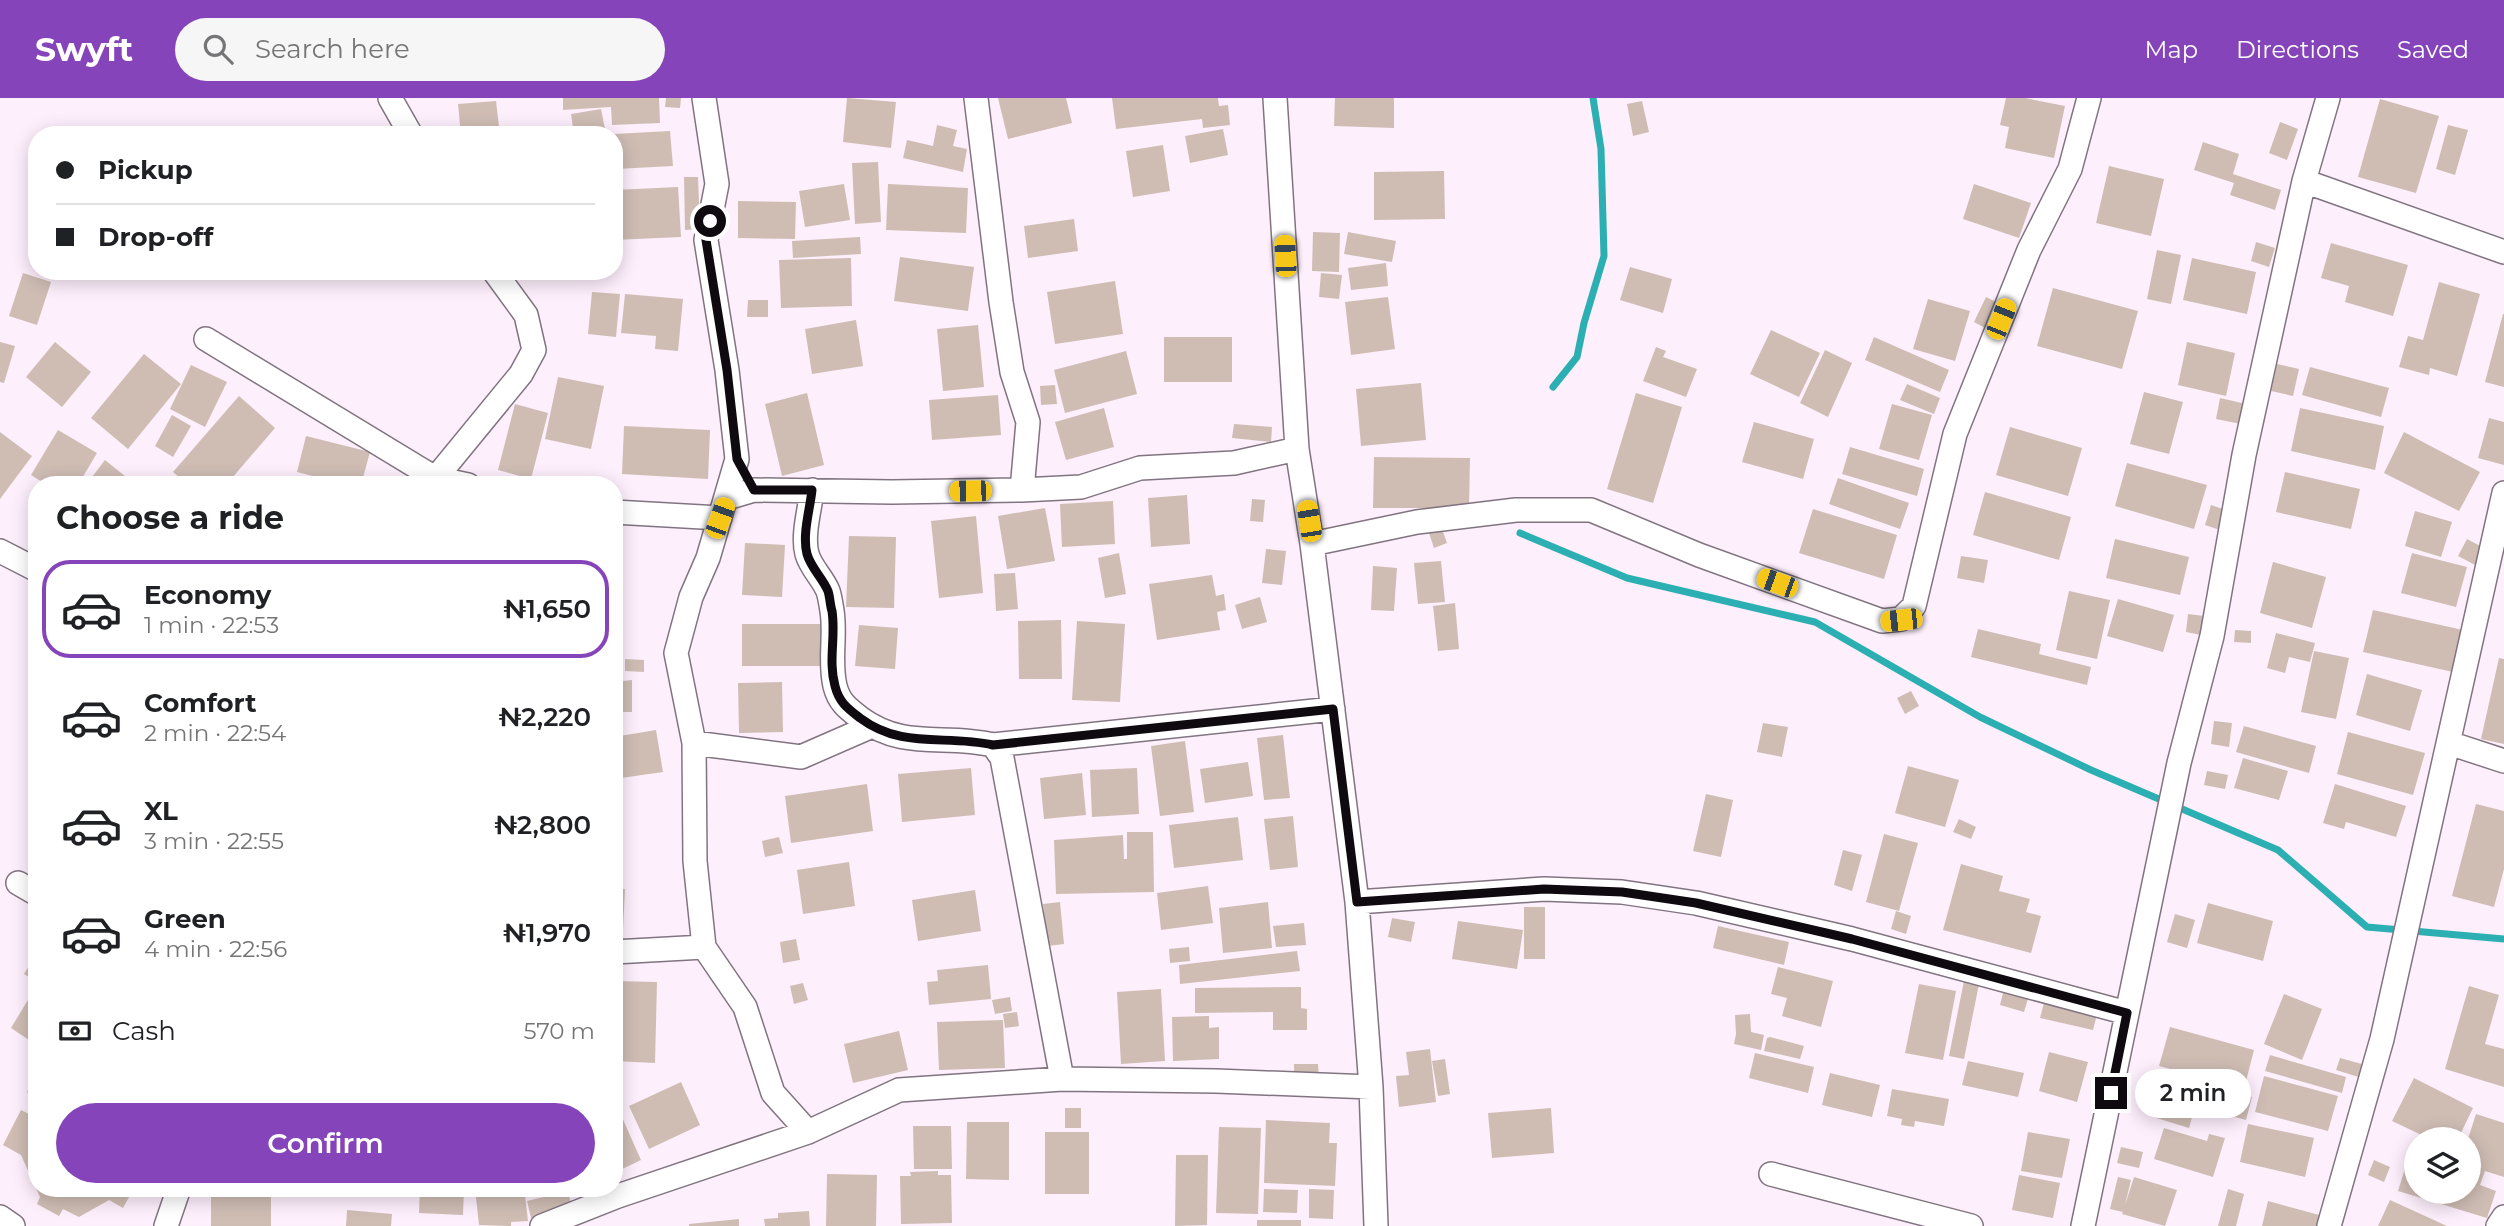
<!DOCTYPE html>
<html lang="en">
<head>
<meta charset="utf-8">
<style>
  body { margin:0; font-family:Montserrat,sans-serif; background:#f6f6f6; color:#202124; height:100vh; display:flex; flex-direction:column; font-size:26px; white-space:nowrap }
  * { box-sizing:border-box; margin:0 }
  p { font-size:23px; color:#757577 }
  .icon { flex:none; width:38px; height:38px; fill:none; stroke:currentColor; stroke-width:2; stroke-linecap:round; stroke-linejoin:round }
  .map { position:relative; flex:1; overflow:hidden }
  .details { position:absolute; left:28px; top:378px; width:595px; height:721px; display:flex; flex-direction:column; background:#fff; border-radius:28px; box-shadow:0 4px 18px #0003 }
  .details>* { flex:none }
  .guide { position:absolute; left:28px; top:28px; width:595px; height:154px; border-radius:28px; box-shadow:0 4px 18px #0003; display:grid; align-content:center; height:154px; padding:0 28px; background:#fff }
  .controls { position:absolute; left:2404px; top:1029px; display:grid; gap:14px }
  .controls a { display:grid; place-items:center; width:77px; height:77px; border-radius:50%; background:#fff; box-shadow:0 4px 18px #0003; font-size:35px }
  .end { position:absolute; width:32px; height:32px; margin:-16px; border:9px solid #0f0a0f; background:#fff; box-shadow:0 0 0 4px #fff }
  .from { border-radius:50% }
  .bubble { position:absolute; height:49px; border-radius:24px; background:#fff; box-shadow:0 4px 18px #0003; font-size:23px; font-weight:600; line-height:49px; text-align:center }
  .car { position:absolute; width:21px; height:42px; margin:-21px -10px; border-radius:9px; box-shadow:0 0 5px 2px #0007; background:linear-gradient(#f5c518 24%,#345 0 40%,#f5c518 0 76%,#345 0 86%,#f5c518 0) }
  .guide b { display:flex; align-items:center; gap:24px; height:66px; font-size:26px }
  .guide b+b { border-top:2px solid #e0e0e0 }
  .guide i { width:18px; height:18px; background:#202124 }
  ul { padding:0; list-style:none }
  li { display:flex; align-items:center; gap:21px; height:98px; margin:0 14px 10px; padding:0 14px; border:4px solid transparent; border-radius:28px }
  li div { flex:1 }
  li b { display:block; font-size:26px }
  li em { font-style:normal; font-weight:600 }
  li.selected { border-color:#8544b9 }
  li>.icon { width:63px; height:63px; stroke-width:1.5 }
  h2 { padding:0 28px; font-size:32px; line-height:84px }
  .pay { display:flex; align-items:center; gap:18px; height:77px; padding:0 28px; font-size:26px }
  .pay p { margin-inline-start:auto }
  .button { display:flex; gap:14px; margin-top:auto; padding:14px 28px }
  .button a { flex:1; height:80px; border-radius:42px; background:#8544b9; color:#fff; font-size:28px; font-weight:600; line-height:80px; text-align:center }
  header { display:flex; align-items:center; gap:42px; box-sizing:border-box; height:98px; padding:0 35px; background:#8544b9; color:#fff }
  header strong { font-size:33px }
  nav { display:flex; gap:38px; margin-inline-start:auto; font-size:24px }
  .search { width:490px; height:63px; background:#f6f6f6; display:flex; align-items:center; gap:18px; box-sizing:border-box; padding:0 24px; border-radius:38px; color:#757577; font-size:26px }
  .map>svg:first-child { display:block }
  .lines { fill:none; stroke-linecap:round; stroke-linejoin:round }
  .stream { stroke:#2cafb2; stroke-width:7 }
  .building { fill:#cfbdb4 }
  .street-casing { stroke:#817480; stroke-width:26 }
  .street { stroke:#fff; stroke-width:23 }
  .route { stroke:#0f0a0f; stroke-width:9 }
</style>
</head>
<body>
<header>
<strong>Swyft</strong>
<div class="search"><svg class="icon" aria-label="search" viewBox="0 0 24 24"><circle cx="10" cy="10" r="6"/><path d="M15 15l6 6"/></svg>Search here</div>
<nav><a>Map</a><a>Directions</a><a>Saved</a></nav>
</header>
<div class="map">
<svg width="2504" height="1128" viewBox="0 0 2504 1128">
  <rect width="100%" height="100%" fill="#fdeffc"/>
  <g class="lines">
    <path class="stream" d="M1553 289 1577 259 1584 225 1604 158 1601 51 1593 0
      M1520 435 1627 480 1815 524 1980 619 2091 672 2278 752 2367 829 2504 841"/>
  </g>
  <path class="building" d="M563 0H659L660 25 612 27 611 9 563 12Z
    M666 0H681L680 10 665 9Z
    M847 0 896 4 891 50 843 44Z
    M998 0H1066L1072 25 1008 41Z
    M1112 0H1218L1219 8 1228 7 1230 27 1203 30 1202 21 1116 31Z
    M1335 0H1394V30L1334 28Z
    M2006 0H2025L2065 8 2054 60 2005 50 2009 29 2000 27Z
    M2380 1 2439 18 2416 95 2358 79Z
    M496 3 500 37H461L458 6Z
    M1642 3 1649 34 1633 38 1627 6Z
    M601 11 605 31 574 37 571 16Z
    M2280 24 2298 31 2287 62 2269 55Z
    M937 27 957 32 953 48 967 51 963 74 903 60 907 42 933 48Z
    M2448 27 2468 32 2455 77 2436 71Z
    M1223 31 1228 57 1190 65 1185 38Z
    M670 33 673 68 616 71 614 36Z
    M2203 44 2239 56 2233 76 2281 92 2275 112 2230 97 2234 85 2194 72Z
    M1163 47 1170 93 1133 99 1126 53Z
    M878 64 881 124 855 126 852 65Z
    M2109 68 2164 81 2151 138 2096 125Z
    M1444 73 1445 121 1374 122V74Z
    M684 79H698L700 131 685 132Z
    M844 86 850 122 805 129 799 93Z
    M888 86 968 90 966 135 886 132Z
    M1974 86 2031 105 2019 140 1963 121Z
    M678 89 681 139 614 142V92Z
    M738 103 796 104 795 141 738 140Z
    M1074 121 1078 153 1028 160 1024 128Z
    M1313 134 1340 135 1339 174 1312 173Z
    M1348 134 1396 143 1392 164 1344 156Z
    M860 139 861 156 793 160 792 143Z
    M2256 144 2275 150 2269 169 2251 163Z
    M2331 145 2408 167 2393 218 2345 204 2349 188 2321 180Z
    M2157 152 2181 157 2171 206 2147 201Z
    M900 159 974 169 968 213 894 203Z
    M851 160 852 208 781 210 779 162Z
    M2192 160 2256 174 2247 216 2183 202Z
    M1386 165 1388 188 1351 192 1348 170Z
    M1630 169 1672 181 1663 215 1620 202Z
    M534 173H570V180H534Z
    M23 175 51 184 37 227 9 218Z
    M1321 175 1342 177 1339 201 1319 199Z
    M1115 183 1123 236 1055 246 1047 194Z
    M2439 184 2480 196 2457 278 2430 270 2429 277 2399 269 2408 238 2423 242Z
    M2053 190 2138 213 2122 271 2037 248Z
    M592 194 620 196 616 239 588 236Z
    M625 196 683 201 678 253 655 251 656 238 621 235Z
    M1388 199 1395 251 1351 257 1345 204Z
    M1986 199 2002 207 1989 232 1974 224Z
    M1928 201 1970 213 1955 263 1913 251Z
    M748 202H768V219H747Z
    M2503 216H2504V289L2485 284Z
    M856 222 863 268 812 276 805 231Z
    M978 227 984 289 943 293 937 231Z
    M1771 232 1820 255 1799 299 1750 276Z
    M1164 239H1232V284H1164Z
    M1874 239 1949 272 1940 294 1865 262Z
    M0 244 15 248 4 285 0 284Z
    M55 244 91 274 62 309 26 279Z
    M2187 244 2235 255 2226 298 2178 287Z
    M1656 249 1666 253 1663 259 1697 271 1686 299 1643 283Z
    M1825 252 1852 265 1828 319 1800 305Z
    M1126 253 1137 296 1065 315 1054 272Z
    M144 256 181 286 128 351 91 320Z
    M2277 266 2299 271 2293 298 2271 293Z
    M191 267 227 284 205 329 170 311Z
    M2310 269 2389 290 2381 319 2302 297Z
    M558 279 604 288 591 351 545 341Z
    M1421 285 1426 342 1361 348 1356 291Z
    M1907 286 1940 300 1934 316 1900 302Z
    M1055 287 1057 306 1041 307 1040 288Z
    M2144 294 2183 304 2169 356 2130 346Z
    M807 295 824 367 782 378 765 306Z
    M1636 295 1682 309 1653 405 1607 391Z
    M998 297 1001 337 932 342 929 302Z
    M239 298 275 330 226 387H188L173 374Z
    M2220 300 2246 306 2241 326 2216 321Z
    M515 306 548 315 531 381 498 372Z
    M1892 306 1932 317 1919 362 1879 351Z
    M1104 310 1114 349 1066 362 1055 324Z
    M2300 310 2384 328 2375 372 2291 353Z
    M172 317 191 328 173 359 155 348Z
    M2489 320 2504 324V367L2478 360Z
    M1754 324 1814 341 1803 381 1742 364Z
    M1234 326 1272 329 1271 344 1232 340Z
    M624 328 710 332 708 381 622 376Z
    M2010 329 2082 350 2068 398 1996 377Z
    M58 332 97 355 78 387H47L31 377Z
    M0 334 32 358 0 401Z
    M2404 334 2480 374 2459 413 2384 375Z
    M306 338 370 354 361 387H347L297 374Z
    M1850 349 1924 371 1917 398 1842 376Z
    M1374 359 1470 360 1469 410H1373Z
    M105 362 136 387H86Z
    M2127 365 2207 387 2194 431 2115 408Z
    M2285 374 2360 391 2351 431 2276 414Z
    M1838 380 1909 405 1900 431 1829 406Z
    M1985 394 2071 419 2059 462 1973 437Z
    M1187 397 1190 446 1151 449 1148 400Z
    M1252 401 1265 402 1263 424 1250 423Z
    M1113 403 1115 446 1062 449 1060 406Z
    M2211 407 2226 412 2220 432 2205 427Z
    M1045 410 1055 463 1007 471 998 418Z
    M1813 411 1897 437 1884 481 1799 455Z
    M2415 413 2452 424 2441 459 2405 448Z
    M976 418 983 495 939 500 931 423Z
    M1440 425 1447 445 1434 450 1427 429Z
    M849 438 896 439 894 510 846 509Z
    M2115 441 2189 459 2180 497 2106 480Z
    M2467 441 2484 450 2475 467 2458 458Z
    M745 445 785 447 782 499 742 497Z
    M1266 451 1286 453 1282 487 1262 485Z
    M1119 455 1126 496 1105 500 1098 460Z
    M2412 455 2467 469 2456 509 2401 495Z
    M1961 458 1988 462 1984 485 1957 480Z
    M1441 463 1445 504 1418 506 1414 465Z
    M2273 464 2326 479 2312 530 2260 515Z
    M1373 468 1397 470 1394 513 1371 512Z
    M1015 475 1018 511 996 513 994 476Z
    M1212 477 1216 498 1224 496 1226 512 1217 514 1220 532 1157 542 1149 486Z
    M2069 493 2110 502 2097 561 2056 552Z
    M1260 499 1267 524 1242 531 1235 507Z
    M2118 501 2174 517 2163 554 2107 538Z
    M1455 505 1459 551 1438 553 1433 508Z
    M2373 512 2463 532 2453 574 2363 554Z
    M2188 516 2204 518 2201 537 2186 534Z
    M1061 522 1062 581H1019L1018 523Z
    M1077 523 1125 526 1120 604 1072 602Z
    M742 526H826L825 568H742Z
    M859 527 898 530 895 571 855 568Z
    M1978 531 2041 546 2039 556 2091 569 2087 587 1971 559Z
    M2235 532 2251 533V545L2234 544Z
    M2276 535 2315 545 2310 564 2289 559 2285 575 2267 570Z
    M2314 553 2349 560 2336 621 2301 614Z
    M2499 560 2504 561V646L2481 641Z
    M625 561 644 562V574L625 573Z
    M614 562H623V583L632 582V614H614Z
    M2367 576 2422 592 2410 633 2356 617Z
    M782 584 783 634 739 635 738 585Z
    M1911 593 1919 608 1905 616 1897 600Z
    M2214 623 2232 625 2229 649 2211 646Z
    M1763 625 1788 629 1782 659 1757 654Z
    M2244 628 2316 648 2309 675 2236 654Z
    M656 632 663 674 614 681V639Z
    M2348 634 2425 655 2413 697 2337 676Z
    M1283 637 1290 700 1264 702 1257 640Z
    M1185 643 1194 714 1160 718 1151 648Z
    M2243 660 2288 673 2279 702 2234 690Z
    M1248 664 1253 698 1205 705 1200 671Z
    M1908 668 1959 682 1945 729 1895 715Z
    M971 670 975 717 902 724 898 676Z
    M1137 670 1139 716 1092 719 1090 672Z
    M2207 673 2228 677 2225 691 2204 687Z
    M1082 675 1086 717 1044 721 1040 680Z
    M867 686 873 733 791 745 785 698Z
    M2335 686 2406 708 2396 739 2346 724 2344 731 2323 725Z
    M1706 696 1733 702 1721 759 1693 753Z
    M2476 706 2504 713V771L2494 809 2452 798Z
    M1293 718 1298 769 1270 772 1264 721Z
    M1238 719 1243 762 1174 770 1169 727Z
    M1959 721 1976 729 1971 741 1953 734Z
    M1127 734H1153L1154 794 1056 796 1054 742 1123 737 1124 761H1127Z
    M1884 736 1918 745 1899 813 1866 804Z
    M779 739 783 755 765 759 762 743Z
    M1843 752 1862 757 1852 793 1834 787Z
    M849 764 855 808 803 816 797 772Z
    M1961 766 2003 778 1999 793 2030 801 2026 814 2041 818 2031 855 1943 832Z
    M1208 788 1213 825 1161 832 1157 795Z
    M614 791H625L623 831 614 830Z
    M975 792 981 833 918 843 912 802Z
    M1060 804 1064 846 1048 848 1043 806Z
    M1268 804 1272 850 1223 855 1219 810Z
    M2208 805 2273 823 2263 863 2197 845Z
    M1524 809H1545V861H1524Z
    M1896 813 1911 818 1906 836 1891 831Z
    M2175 816 2195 822 2187 850 2167 844Z
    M1392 820 1415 824 1411 844 1388 839Z
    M1458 823 1523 832 1517 871 1452 861Z
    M1304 825 1306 847 1276 849 1273 828Z
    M1718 828 1789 844 1784 867 1713 850Z
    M796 841 800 862 783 865 780 844Z
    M1189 849 1190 863 1170 865 1169 851Z
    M1297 853 1300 873 1180 886 1179 867Z
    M37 855V884L24 876Z
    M988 867 991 901 929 907 927 884 938 883 937 872Z
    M1778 869 1833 883 1821 929 1782 918 1787 900 1771 896Z
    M614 883 657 884 655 965 614 963Z
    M1964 883 1979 886 1964 961 1949 958Z
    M803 885 808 902 794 906 790 888Z
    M1919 886 1956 893 1943 962 1905 955Z
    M2005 887 2030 894 2024 914 2000 907Z
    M2469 888 2499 897 2485 946 2504 951V989L2445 971Z
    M1301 889V910L1307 911V932H1273V914L1195 915V890Z
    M1161 891 1165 963 1121 966 1117 894Z
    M2284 896 2322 911 2302 962 2264 946Z
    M31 897 37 901 35 946 11 930Z
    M2046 897 2099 909 2093 932 2040 920Z
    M1010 899 1012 913 995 916 992 902Z
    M1017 914 1019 928 1005 930 1003 916Z
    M1750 916 1751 934 1764 937 1761 952 1734 946 1736 936 1735 917Z
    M1209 918V930L1219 929V961L1173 963 1172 919Z
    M1003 922 1005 970 939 972 937 924Z
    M2170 929 2254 952 2244 991 2159 968Z
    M899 933 908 972 853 985 844 946Z
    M1770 939 1804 948 1800 961 1764 953 1767 940Z
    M1430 951 1436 1004 1399 1009 1396 978 1409 977 1406 954Z
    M2049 954 2088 964 2077 1004 2039 993Z
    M1755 955 1814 969 1808 995 1749 980Z
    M2270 957 2346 979 2342 995 2265 973Z
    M2340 960 2369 968 2365 981 2336 972Z
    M1445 961 1450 996 1438 998 1432 963Z
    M1968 963 2024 975 2018 999 1962 987Z
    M1294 966H1318L1319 982 1294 983Z
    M37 973V999L27 994Z
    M1830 975 1880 987 1872 1019 1822 1007Z
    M2264 978 2338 998 2328 1033 2255 1014Z
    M2414 980 2473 1010 2458 1041H2430L2392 1023Z
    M681 984 700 1027 649 1051 629 1008Z
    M2212 988 2252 999 2246 1022 2206 1011Z
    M1892 991 1949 1001 1944 1028 1915 1023 1914 1029 1901 1027 1902 1021 1887 1018Z
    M2158 993 2196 1005 2189 1030 2150 1018Z
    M1065 1010H1081V1030H1065Z
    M1551 1010 1554 1055 1492 1060 1488 1015Z
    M21 1012 37 1020V1090H134L123 1110 109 1102 79 1119 63 1111 59 1118 37 1106 40 1099 21 1057 3 1047Z
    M2476 1016 2504 1025V1079L2485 1073 2480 1087 2496 1093 2487 1120 2398 1093 2411 1051 2417 1053V1094H2469L2468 1041Z
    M621 1017 641 1062 614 1075V1020Z
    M1266 1022 1330 1025 1329 1045H1337L1335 1088 1264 1085Z
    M967 1024H1009V1082L966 1081Z
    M2248 1026 2314 1040 2305 1079 2240 1064Z
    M913 1028H951L952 1071H914Z
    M1219 1029 1261 1030 1258 1116 1216 1115Z
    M2164 1030 2207 1043 2209 1036 2225 1040 2213 1079 2154 1061Z
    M1045 1034H1089V1096H1045Z
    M2028 1034 2070 1041 2062 1080 2021 1073Z
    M2121 1049 2143 1054 2139 1070 2117 1065Z
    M1176 1057H1208L1207 1127 1175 1128Z
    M2374 1062 2390 1069 2384 1084 2368 1077Z
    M938 1073V1077H951L952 1125 901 1126 900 1078H911L910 1074Z
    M827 1076 877 1077 876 1128H826Z
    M2019 1077 2060 1085 2053 1120 2012 1112Z
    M2118 1079 2131 1082 2125 1107 2134 1079 2177 1092 2165 1128 2122 1116 2123 1114 2110 1111Z
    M255 1090 271 1092V1128H211V1092Z
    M420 1090H464L463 1117 419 1115Z
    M475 1090H530L531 1097H525L528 1123 511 1124V1128L479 1127Z
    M1264 1091 1298 1092 1297 1115 1263 1114Z
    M1309 1091 1334 1092 1333 1121 1309 1120Z
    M2228 1091 2244 1096 2236 1128H2218Z
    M568 1093 573 1114 532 1124 527 1103Z
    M2390 1102 2447 1128H2378Z
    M2268 1103 2323 1118 2320 1128H2262Z
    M347 1112 392 1116 391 1128H346Z
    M809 1113 810 1128H765L764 1121 778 1120V1115Z
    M739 1121V1128H689V1126Z
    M1257 1122H1301V1128H1257Z"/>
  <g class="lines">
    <g class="street-casing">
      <path id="street" d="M390 0 411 37
        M704 0 717 86 706 142 727 272 737 361 708 460 691 499 676 555 694 645 695 763 704 849 745 909 773 995 808 1034
        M976 0 1001 204 1012 274 1028 324 1022 392
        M1275 0 1297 351 1312 446 1357 804 1371 989 1376 1128
        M2304 83 2504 154
        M206 241 435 380 468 387
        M430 387 521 276 534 252 526 217 494 173
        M812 392C810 411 802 437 807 456 811 470 822 479 828 493 830 499 831 507 832 513 836 538 829 563 835 588 839 604 847 610 860 620 905 653 944 635 993 647L1002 660 1062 981
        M727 400 754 392 892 394 1022 392 1081 389 1140 370 1234 365 1297 351
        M614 414 720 420
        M1312 446 1417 424 1516 412H1591L1699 457 1882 523 1901 521 1914 508 1955 336 2029 152 2070 71 2089 0
        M0 453 37 472
        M694 645 801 659 872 628
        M2449 645 2504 663
        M993 647 1333 611
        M18 785 37 796
        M1357 804 1544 791 1622 794 1696 805 1852 841 2127 915
        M614 854 704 849
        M1771 1076 1971 1128
        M0 1119 13 1128
        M166 1128 179 1090
        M542 1128 618 1098 808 1034 899 992 1062 981 1216 983 1371 989
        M2083 1128 2179 665 2212 538 2244 357 2304 83 2328 0
        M2329 1128 2382 941 2504 395
        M2498 1128 2504 1119"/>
    </g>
    <use href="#street" class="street"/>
  </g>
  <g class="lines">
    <path class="route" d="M710 123 706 142 727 272 737 361 754 392H812C810 411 802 437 807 456 811 470 822 479 828 493 830 499 830 507 832 513 836 538 828 563 835 588 839 604 847 610 860 620 903 652 945 636 993 647L1333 611 1357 804 1544 791 1622 794 1696 805 1852 841 2127 915 2111 995"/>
  </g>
</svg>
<div class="controls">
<a><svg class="icon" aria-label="layers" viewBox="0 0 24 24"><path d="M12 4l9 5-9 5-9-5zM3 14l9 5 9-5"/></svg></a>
</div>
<i class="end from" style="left:710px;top:123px"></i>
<i class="end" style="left:2111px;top:995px"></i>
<div class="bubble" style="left:2135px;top:971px;width:116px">2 min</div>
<i class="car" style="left:1285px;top:158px;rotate:357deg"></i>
<i class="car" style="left:2001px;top:221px;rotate:22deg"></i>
<i class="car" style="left:970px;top:393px;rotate:269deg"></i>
<i class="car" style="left:720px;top:420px;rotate:20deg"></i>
<i class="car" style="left:1309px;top:423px;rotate:351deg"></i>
<i class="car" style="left:1777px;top:485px;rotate:290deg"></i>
<i class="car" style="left:1901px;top:522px;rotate:264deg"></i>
<div class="guide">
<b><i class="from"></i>Pickup</b>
<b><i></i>Drop-off</b>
</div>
<section class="details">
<h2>Choose a ride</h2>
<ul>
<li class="selected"><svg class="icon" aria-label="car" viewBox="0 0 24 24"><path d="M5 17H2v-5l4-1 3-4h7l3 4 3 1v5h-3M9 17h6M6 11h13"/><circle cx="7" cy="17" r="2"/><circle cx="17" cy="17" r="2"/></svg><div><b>Economy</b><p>1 min · 22:53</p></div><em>₦1,650</em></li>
<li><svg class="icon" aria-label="car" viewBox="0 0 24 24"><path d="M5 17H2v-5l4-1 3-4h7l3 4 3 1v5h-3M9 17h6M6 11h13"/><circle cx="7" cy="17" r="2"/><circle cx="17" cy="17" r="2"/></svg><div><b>Comfort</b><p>2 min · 22:54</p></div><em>₦2,220</em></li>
<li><svg class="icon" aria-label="car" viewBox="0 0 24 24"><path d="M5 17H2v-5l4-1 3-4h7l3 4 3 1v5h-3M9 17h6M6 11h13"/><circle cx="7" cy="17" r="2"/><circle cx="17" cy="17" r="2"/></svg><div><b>XL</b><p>3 min · 22:55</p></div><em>₦2,800</em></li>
<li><svg class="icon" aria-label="car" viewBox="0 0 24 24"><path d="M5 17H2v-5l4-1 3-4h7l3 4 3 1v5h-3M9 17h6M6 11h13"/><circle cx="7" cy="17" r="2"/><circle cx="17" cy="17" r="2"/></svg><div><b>Green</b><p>4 min · 22:56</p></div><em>₦1,970</em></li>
</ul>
<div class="pay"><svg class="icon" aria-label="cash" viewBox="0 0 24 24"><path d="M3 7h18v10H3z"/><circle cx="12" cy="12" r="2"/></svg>Cash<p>570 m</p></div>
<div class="button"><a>Confirm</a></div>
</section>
</div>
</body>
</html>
